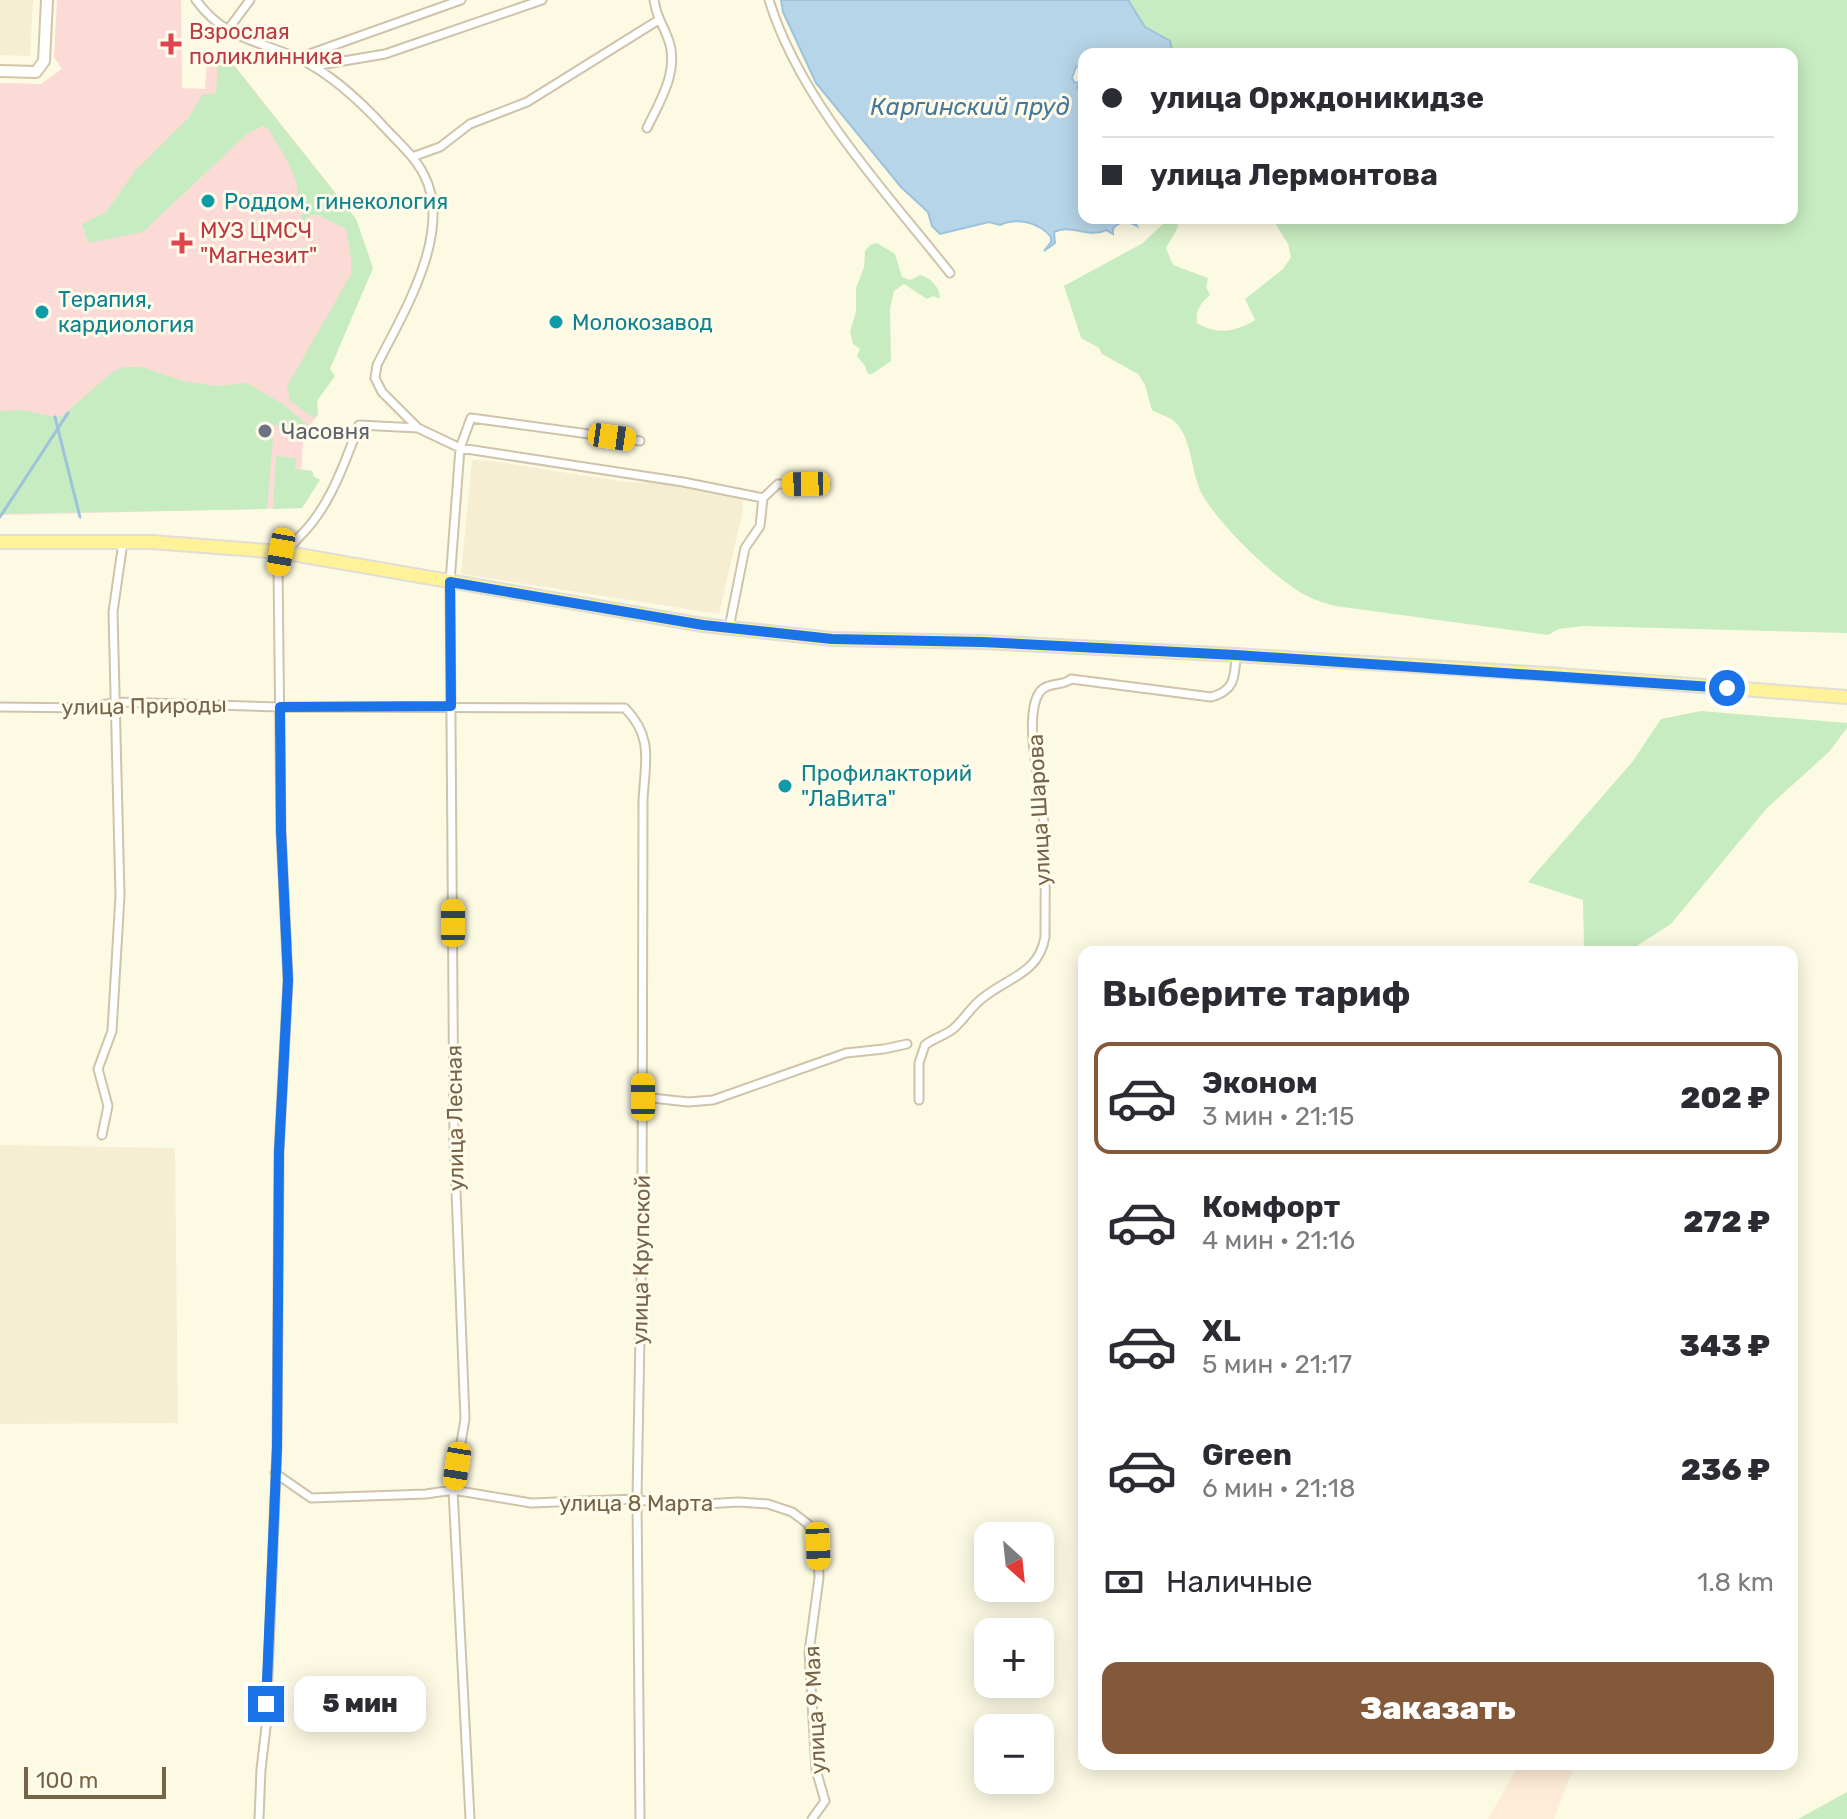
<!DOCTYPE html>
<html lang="ru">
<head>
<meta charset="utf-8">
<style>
  body { margin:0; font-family:Rubik,sans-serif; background:#f7f7f7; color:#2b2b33; height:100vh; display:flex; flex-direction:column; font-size:30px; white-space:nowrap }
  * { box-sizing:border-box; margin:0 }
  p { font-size:26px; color:#7c7c81 }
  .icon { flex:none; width:44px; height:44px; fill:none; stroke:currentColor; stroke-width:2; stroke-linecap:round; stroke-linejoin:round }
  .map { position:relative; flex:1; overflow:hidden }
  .side { position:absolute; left:1078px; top:946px; width:720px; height:824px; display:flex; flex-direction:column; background:#fff; border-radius:16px; box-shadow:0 4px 20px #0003 }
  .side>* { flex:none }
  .top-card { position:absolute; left:1078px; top:48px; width:720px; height:176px; border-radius:16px; box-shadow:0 4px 20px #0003; display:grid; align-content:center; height:176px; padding:0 24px; background:#fff }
  .needle { width:52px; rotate:153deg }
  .tools { position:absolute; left:974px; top:1522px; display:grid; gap:16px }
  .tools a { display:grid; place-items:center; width:80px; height:80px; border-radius:16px; background:#fff; box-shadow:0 4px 20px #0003; font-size:40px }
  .scale { position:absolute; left:24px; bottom:20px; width:142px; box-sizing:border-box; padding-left:8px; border:4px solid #776448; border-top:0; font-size:22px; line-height:28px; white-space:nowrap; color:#776448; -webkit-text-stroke:6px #fffceb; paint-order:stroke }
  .end { position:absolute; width:36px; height:36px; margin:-18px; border:10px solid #1a73e8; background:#fff; box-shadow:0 0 0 4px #fff }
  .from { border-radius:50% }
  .bubble { position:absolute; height:56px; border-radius:16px; background:#fff; box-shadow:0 4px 20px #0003; font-size:26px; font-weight:800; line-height:56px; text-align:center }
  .car { position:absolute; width:24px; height:48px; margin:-24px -12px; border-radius:10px; box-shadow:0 0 6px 2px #0007; background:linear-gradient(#f5c518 24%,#345 0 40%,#f5c518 0 76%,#345 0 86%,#f5c518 0) }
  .top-card b { display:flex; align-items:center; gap:28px; height:76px; font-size:30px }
  .top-card b+b { border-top:2px solid #e1e1e2 }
  .top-card i { width:20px; height:20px; background:#2b2b33 }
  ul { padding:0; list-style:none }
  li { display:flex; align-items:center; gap:24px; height:112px; margin:0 16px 12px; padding:0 8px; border:4px solid transparent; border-radius:16px }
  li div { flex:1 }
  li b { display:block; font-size:30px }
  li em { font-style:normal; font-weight:800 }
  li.on { border-color:#83593a }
  li>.icon { width:72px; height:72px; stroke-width:1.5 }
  h2 { padding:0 24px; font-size:36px; line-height:96px }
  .pay { display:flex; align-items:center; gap:20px; height:88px; padding:0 24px; font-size:30px }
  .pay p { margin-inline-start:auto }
  .action { display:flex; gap:16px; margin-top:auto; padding:16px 24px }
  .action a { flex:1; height:92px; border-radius:16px; background:#83593a; color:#fff; font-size:32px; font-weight:800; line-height:92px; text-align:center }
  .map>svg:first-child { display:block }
  .residential { fill:#f5eed2 }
  .commercial { fill:#feecd7 }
  .medical { fill:#fcdbd6 }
  .green { fill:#c8ecc1 }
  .water { fill:#b7d5e8; stroke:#9dc2db; stroke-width:2 }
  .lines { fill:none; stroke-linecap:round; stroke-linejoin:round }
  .stream { stroke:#9dc2db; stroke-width:3 }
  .street-casing { stroke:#cfc3aa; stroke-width:11 }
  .secondary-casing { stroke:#d3c5a6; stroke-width:14 }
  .primary-casing { stroke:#e1ddd7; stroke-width:16 }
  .street { stroke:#fff; stroke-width:7 }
  .secondary { stroke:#fff; stroke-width:10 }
  .primary { stroke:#fff299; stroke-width:12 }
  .route { stroke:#1a73e8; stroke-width:10 }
  .health-dot { fill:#e0444e; stroke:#fffceb; stroke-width:3 }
  .culture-dot { fill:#0f9aa8; stroke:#fffceb; stroke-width:3 }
  .worship-dot { fill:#6b7280; stroke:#fffceb; stroke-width:3 }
  .labels { text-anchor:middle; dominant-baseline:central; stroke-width:6; stroke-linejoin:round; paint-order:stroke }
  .health-label { font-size:22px; fill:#be3a42; stroke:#fffceb; text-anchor:start }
  .culture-label { font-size:22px; fill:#0d838f; stroke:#fffceb; text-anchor:start }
  .worship-label { font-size:22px; fill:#5b616d; stroke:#fffceb; text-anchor:start }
  .street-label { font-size:22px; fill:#776448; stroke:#fffceb }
  .water-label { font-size:24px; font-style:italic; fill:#45789b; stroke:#fffceb }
</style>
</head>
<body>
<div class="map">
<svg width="1847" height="1819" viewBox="0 0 1847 1819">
  <rect width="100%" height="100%" fill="#fdfae4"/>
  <path class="residential" d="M0 0H33L30 56 0 55Z
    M472 460 493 461 625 482 663 483 742 496 743 510 719 614 461 574Z
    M0 1145 175 1148 178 1423 0 1424Z"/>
  <path class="commercial" d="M1519 1764H1563L1573 1769 1554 1819H1488Z"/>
  <path class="medical" d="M57 0H181L182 88 205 89 207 59 231 61 356 219 373 268 317 396 318 415 304 433 301 469 312 471 314 477 320 480 302 508 0 515V83L41 84 62 69 54 57Z"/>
  <path class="green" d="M1128 0H1847V633L1584 626 1559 629 1548 635 1335 606C1325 603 1314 600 1305 595 1272 576 1223 529 1203 496 1191 476 1193 438 1174 421 1168 416 1158 414 1152 410L1145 385 1138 374 1102 354 1099 348 1081 338 1064 286 1143 243 1169 218H1178V227L1166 248 1173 265 1208 278 1206 287 1210 295C1201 303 1195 310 1197 323 1216 335 1236 332 1255 320L1245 299 1283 269 1291 257 1288 244 1272 218H1792V54H1173C1172 37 1158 37 1147 28 1139 21 1132 10 1128 0Z
    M218 61 231 62 356 219 373 268 330 369 335 376 317 401 318 413 314 418 290 401 287 386 351 274V259L346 229 318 215H310L297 229 303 212 297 205C302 177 281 151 268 129L263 126 248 133 143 232 88 243 82 224 106 212 135 171 189 117 202 95 216 93Z
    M877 243 895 254 902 277 910 280 920 275C931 278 940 287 940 299L933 296 927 299 904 284 894 291 890 309 891 361 872 374H868L865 366 857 356 860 349 853 344 850 331 856 312V288L864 267 865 251 870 245Z
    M124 367H142L183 381 216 386 247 383 283 404 309 426 304 433 262 422 257 425 256 435 259 438 273 439 267 509 0 514V411L23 410 55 417 62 416 111 373Z
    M276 456 296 458 295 469 312 471 314 477 320 480 302 508 273 509Z
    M1701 711 1847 723V728L1829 752 1767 808 1671 924 1627 952H1590L1584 949 1583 900 1528 882 1633 761 1661 719Z
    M1847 1792V1819H1798Z"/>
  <path class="water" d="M781 0H1128L1145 27 1170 41 1173 54H1084V64L1076 67 1072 78 1074 82 1079 83 1077 88 1084 93V218H1133L1137 226C1129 221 1118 221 1113 229V234L1106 230C1088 239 1071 223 1054 232L1055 243 1044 251 1051 242V237C1039 222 1016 217 1000 225L989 222 940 234 932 226 928 212 901 187 816 83 783 12Z"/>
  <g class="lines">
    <path class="stream" d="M55 417 80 517
      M0 517 68 413"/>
    <g class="street-casing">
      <path id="street" d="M196 0C225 40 258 40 300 59 333 75 361 102 385 128 399 143 415 157 424 175 454 232 402 315 377 365L375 378 382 392 418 428
        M769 0C800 101 885 191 950 273
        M227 31 250 0
        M298 58 461 0
        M314 66 385 54 542 0
        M647 128C661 99 681 68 667 36 661 20 657 19 654 0
        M412 157 440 147 470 124 527 102 657 21
        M729 628 745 548 760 526 763 498 778 484H806
        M0 707 87 708 117 702 280 707 625 708C654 738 645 762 643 800L642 1228 637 1499 640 1819
        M643 1097 688 1102 713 1100 846 1053 884 1049 907 1044
        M919 1100V1063L925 1045C934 1038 944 1036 953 1029 965 1019 971 1006 984 997 1009 977 1039 973 1045 937 1045 900 1046 863 1044 826 1043 794 1022 720 1039 693 1047 681 1062 687 1071 679L1211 697C1235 691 1235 676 1236 655
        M102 1135 108 1106 98 1069 112 1031 120 896 113 612 123 542
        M275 1473 311 1498 426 1494 453 1490 531 1503 637 1499 669 1506 739 1502 768 1504 792 1512 808 1524 818 1546 819 1578 809 1652 816 1770 825 1801 812 1819
        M259 1819 261 1769 266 1727 277 1447 279 1152 288 980 281 831 278 568 281 552C292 549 292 544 300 536 330 507 344 464 359 425L418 428 460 448 683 482 763 498
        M470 1819 453 1490 465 1419 454 1140 450 582 460 448 471 418 640 441"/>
    </g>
    <g class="secondary-casing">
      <path id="secondary" d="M0 71 36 72 44 61 47 0"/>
    </g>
    <g class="primary-casing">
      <path id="primary" d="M0 542H152L281 552 703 625 832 639 982 642 1236 655 1547 674 1847 697"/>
    </g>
    <use href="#street" class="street"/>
    <use href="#secondary" class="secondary"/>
    <use href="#primary" class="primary"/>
  </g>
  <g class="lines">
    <path class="route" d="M266 1704 277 1447 279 1152 288 980 281 831 280 707 451 706 450 582 703 625 832 639 982 642 1236 655 1727 688"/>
  </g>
  <g class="health-dot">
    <path d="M167 32h8v8h8v8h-8v8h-8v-8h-8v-8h8z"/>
    <path d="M178 231h8v8h8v8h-8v8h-8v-8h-8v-8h8z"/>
  </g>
  <g class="culture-dot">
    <circle cx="208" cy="201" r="8"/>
    <circle cx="42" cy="312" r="8"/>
    <circle cx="556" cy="322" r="8"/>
    <circle cx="785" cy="786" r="8"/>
  </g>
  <circle class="worship-dot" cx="265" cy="431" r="8"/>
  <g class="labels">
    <g class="health-label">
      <text x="189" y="31">Взрослая<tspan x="189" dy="25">поликлинника</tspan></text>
      <text x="200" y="230">МУЗ ЦМСЧ<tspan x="200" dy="25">"Магнезит"</tspan></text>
    </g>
    <g class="culture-label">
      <text x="224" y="201">Роддом, гинекология</text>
      <text x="58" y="299">Терапия,<tspan x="58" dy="25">кардиология</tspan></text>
      <text x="572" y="322">Молокозавод</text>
      <text x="801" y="773">Профилакторий<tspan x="801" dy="25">"ЛаВита"</tspan></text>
    </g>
    <g class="worship-label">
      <text x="281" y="431">Часовня</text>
    </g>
    <g class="street-label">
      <text transform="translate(144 706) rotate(-1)">улица Природы</text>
      <text transform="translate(1039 810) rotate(-93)">улица Шарова</text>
      <text transform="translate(455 1118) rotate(-91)">улица Лесная</text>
      <text transform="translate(641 1260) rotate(-89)">улица Крупской</text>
      <text x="636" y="1503">улица 8 Марта</text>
      <text transform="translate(815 1710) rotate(-93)">улица 9 Мая</text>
    </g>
    <g class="water-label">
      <text x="970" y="107">Каргинский пруд</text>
    </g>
  </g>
</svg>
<div class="tools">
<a><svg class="needle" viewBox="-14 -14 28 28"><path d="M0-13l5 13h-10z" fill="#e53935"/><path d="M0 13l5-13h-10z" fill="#7c7c81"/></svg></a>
<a>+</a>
<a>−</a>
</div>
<div class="scale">100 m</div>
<i class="end from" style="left:1727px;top:688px"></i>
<i class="end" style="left:266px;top:1704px"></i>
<div class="bubble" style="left:294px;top:1676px;width:132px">5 мин</div>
<i class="car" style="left:612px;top:437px;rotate:98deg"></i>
<i class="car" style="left:806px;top:484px;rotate:269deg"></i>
<i class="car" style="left:281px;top:552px;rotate:190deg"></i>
<i class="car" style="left:453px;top:923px;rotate:0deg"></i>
<i class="car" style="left:643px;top:1097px;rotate:0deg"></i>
<i class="car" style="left:457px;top:1466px;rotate:189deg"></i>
<i class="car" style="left:818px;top:1546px;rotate:178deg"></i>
<div class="top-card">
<b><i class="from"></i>улица Орждоникидзе</b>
<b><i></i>улица Лермонтова</b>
</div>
<section class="side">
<h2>Выберите тариф</h2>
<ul>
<li class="on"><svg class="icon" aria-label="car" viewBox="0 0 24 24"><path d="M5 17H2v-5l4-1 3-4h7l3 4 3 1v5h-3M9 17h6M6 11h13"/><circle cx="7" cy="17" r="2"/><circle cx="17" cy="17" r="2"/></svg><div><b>Эконом</b><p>3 мин · 21:15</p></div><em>202 ₽</em></li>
<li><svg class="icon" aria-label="car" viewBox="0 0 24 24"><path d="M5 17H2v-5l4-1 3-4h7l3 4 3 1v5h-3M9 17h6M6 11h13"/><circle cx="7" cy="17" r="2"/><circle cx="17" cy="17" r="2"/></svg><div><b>Комфорт</b><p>4 мин · 21:16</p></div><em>272 ₽</em></li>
<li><svg class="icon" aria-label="car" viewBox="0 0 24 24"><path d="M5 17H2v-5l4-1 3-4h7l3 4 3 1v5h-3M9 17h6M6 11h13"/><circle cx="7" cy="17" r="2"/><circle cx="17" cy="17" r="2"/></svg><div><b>XL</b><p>5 мин · 21:17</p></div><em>343 ₽</em></li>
<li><svg class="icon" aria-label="car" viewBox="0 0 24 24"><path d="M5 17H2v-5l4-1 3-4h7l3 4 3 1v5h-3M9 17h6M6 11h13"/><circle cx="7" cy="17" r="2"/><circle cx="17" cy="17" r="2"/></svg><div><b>Green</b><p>6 мин · 21:18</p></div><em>236 ₽</em></li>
</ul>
<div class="pay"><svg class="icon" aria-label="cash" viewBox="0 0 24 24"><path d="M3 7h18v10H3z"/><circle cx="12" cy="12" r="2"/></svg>Наличные<p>1.8 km</p></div>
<div class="action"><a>Заказать</a></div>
</section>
</div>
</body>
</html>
